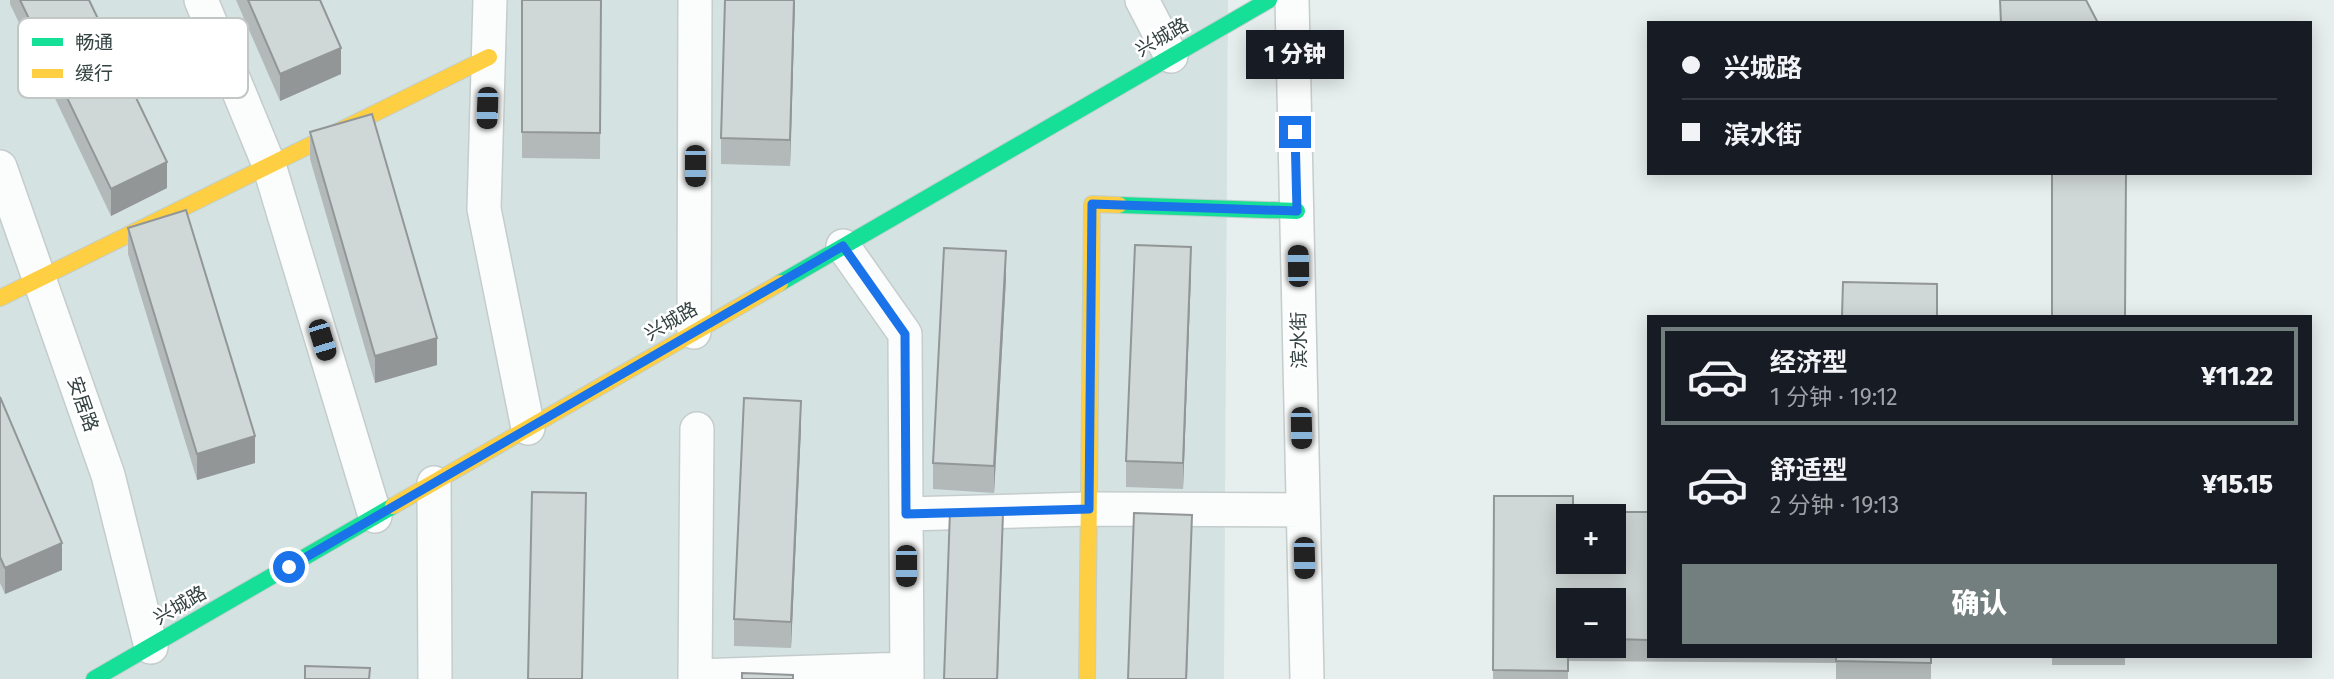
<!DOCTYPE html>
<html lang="zh">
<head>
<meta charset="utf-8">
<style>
  body { margin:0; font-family:"Fira Sans","Noto Sans SC",sans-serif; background:#20242c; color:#f1f3f6; height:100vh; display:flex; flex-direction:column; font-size:26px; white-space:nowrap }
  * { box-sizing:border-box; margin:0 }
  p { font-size:23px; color:#9ea1a6 }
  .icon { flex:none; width:38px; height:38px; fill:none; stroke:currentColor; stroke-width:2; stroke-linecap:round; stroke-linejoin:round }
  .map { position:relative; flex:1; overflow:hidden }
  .details { position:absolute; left:1647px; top:315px; width:665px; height:343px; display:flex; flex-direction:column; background:#171b24; border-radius:0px; box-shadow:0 4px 18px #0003 }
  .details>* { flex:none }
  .guide { position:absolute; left:1647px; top:21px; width:665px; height:154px; border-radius:0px; box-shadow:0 4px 18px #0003; display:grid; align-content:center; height:154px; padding:0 35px; background:#171b24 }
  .controls { position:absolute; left:1556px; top:504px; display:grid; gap:14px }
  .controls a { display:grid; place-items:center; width:70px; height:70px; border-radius:0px; background:#171b24; box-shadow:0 4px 18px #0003; font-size:35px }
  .end { position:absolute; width:32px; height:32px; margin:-16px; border:9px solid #1a73e8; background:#fff; box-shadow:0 0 0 4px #fff }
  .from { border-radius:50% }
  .bubble { position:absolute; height:49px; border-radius:0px; background:#171b24; box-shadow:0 4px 18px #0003; font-size:23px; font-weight:800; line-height:49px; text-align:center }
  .car { position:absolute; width:21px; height:42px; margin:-21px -10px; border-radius:9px; box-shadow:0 0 5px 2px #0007; background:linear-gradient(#222 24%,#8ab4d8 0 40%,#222 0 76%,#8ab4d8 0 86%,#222 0) }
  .guide b { display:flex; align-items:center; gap:24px; height:66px; font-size:26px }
  .guide b+b { border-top:2px solid #363941 }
  .guide i { width:18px; height:18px; background:#f1f3f6 }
  ul { padding:12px 0 0; list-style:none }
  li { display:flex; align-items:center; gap:21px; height:98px; margin:0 14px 10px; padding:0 21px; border:4px solid transparent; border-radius:0px }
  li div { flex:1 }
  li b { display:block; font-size:26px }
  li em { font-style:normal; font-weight:800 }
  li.active { border-color:#737f7e }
  li>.icon { width:63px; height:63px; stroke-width:1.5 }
  .cta { display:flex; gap:14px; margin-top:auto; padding:14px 35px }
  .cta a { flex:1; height:80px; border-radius:0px; background:#737f7e; color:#fff; font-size:28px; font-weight:800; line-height:80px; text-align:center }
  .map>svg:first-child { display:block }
  .residential { fill:#d4e2e2 }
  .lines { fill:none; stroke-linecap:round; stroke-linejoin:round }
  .street-casing { stroke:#c5cccc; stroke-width:36 }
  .fast-casing { stroke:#c0cece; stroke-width:18 }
  .slow-casing { stroke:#c0cece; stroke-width:18 }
  .street { stroke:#fbfcfc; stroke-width:33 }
  .fast { stroke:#16e098; stroke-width:16 }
  .slow { stroke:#ffcf43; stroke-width:16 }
  .wall { fill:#b3b9b9; fill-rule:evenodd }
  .shaded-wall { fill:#929696 }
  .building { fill:#d0d7d7; stroke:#929696; stroke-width:2; fill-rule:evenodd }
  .route { stroke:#1a73e8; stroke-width:9 }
  .labels { text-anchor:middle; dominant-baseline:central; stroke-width:5; stroke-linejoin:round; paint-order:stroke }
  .street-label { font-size:19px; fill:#344342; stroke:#fff }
  .key { fill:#fff; stroke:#c2c7c6; stroke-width:2 }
  .key-label { font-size:19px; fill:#344342 }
</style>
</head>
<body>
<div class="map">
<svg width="2334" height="679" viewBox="0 0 2334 679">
  <rect width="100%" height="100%" fill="#e7eeee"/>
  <path class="residential" d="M0 0H1228L1224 679H0Z"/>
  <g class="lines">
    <g class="street-casing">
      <path id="street" d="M201 0 269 165 375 516
        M490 0 484 209 528 428
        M1142 0 1171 56
        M1292 0 1307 679
        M0 167 108 475 151 647
        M843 246 905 334 907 679
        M694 332 695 0
        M434 483 435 679
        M906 514 1089 509 1303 510
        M695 676 906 669
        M695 679 697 429"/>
    </g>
    <g class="fast-casing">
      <path id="fast" d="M1119 205 1297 211
        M780 283 1269 0
        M94 679 393 506"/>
    </g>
    <g class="slow-casing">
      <path id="slow" d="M0 298 489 57
        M393 506 780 283
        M1087 679 1092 204 1119 205"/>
    </g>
    <use href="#street" class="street"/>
    <use href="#fast" class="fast"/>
    <use href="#slow" class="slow"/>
  </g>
  <path class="wall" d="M10 0H89L167 188 111 216 10 4Z
    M236 0H320L341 74 280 101Z
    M522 0H601L600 159 522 158Z
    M795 0 790 166 721 164V138Z
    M310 132 437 365 375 383 310 159Z
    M128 228 255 463 197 480 128 254Z
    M1191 273 1183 489 1126 487V461Z
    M1006 278 994 493 933 489V463Z
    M0 397 62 570 5 594 0 583Z
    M801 428 791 648 734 646V619Z
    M1494 496 1573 512H1648V656H1931V679H1836V663L1568 661V679H1493ZM1568 600H1614V646H1568Z
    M2052 656H2125V665H2052Z"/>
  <path class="shaded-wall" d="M794 0H795L790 166V140Z
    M341 48V74L280 101V74Z
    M167 162V188L111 216V189Z
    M1191 247V273L1183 489V463Z
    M1006 251V278L994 493V466Z
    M437 338V365L375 383V356Z
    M801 401V428L791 648V622Z
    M255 436V463L197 480V454Z
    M1003 513 998 679H997Z
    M1192 515 1187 679H1186Z
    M62 543V570L5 594V568Z"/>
  <path class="building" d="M20 0H89L167 162 111 189Z
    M248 0H320L341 48 280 74Z
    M522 0H601L600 133 522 132Z
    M725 0H794L790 140 721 138Z
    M2000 0H2086L2098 23H2001Z
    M372 114 437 338 375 356 310 132Z
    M2052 173H2126L2125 317H2052Z
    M186 210 255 436 197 454 128 228Z
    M1135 245 1191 247 1183 463 1126 461Z
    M944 248 1006 251 994 466 933 463Z
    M1843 282 1937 284V317H1842Z
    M0 397 62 543 5 568 0 557Z
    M744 398 801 401 791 622 734 619Z
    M532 492 586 493 582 679H528Z
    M1494 496H1573V512H1648V640L1614 639V600H1568V671L1493 670ZM1568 516H1614V562H1568Z
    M950 511 1003 513 997 679H944Z
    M1134 513 1192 515 1186 679H1128Z
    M1836 656H1931V663L1836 661Z
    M305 666 370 668 369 679H305Z
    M742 673 793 675V679H742Z"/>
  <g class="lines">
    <path class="route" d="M289 567 843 246 905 334 906 514 1089 509 1092 204 1297 211 1295 132"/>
  </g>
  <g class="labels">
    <g class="street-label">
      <text transform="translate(1162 37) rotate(-30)">兴城路</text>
      <text transform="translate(671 321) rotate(-30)">兴城路</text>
      <text transform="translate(1299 340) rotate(-91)">滨水街</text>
      <text transform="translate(83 404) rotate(71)">安居路</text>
      <text transform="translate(180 605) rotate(-30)">兴城路</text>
    </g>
  </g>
  <rect x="18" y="18" width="230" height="80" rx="10" class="key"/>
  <rect x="32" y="38" width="31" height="8" fill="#16e098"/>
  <rect x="32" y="69" width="31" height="9" fill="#ffcf43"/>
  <g class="key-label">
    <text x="75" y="49">畅通</text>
    <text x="75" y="80">缓行</text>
  </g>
</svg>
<div class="controls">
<a>+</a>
<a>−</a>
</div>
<i class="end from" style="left:289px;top:567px"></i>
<i class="end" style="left:1295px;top:132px"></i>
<div class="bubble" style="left:1246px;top:30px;width:98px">1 分钟</div>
<i class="car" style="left:487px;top:108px;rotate:182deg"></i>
<i class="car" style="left:695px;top:166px;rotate:180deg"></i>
<i class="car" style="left:1298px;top:266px;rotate:359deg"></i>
<i class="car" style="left:322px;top:340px;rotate:163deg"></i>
<i class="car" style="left:1301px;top:428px;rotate:179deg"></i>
<i class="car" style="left:1304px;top:558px;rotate:179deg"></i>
<i class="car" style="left:906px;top:566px;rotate:180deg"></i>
<div class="guide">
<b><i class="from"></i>兴城路</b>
<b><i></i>滨水街</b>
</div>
<section class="details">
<ul>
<li class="active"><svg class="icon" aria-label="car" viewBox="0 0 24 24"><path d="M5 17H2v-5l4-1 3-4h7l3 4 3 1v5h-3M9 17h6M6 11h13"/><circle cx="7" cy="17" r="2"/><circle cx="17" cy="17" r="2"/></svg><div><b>经济型</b><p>1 分钟 · 19:12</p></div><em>¥11.22</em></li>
<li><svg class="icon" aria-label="car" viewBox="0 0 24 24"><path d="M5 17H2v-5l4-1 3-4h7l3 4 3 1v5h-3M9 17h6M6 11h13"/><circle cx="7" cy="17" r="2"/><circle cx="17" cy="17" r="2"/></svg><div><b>舒适型</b><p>2 分钟 · 19:13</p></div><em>¥15.15</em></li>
</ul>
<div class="cta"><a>确认</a></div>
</section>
</div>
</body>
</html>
